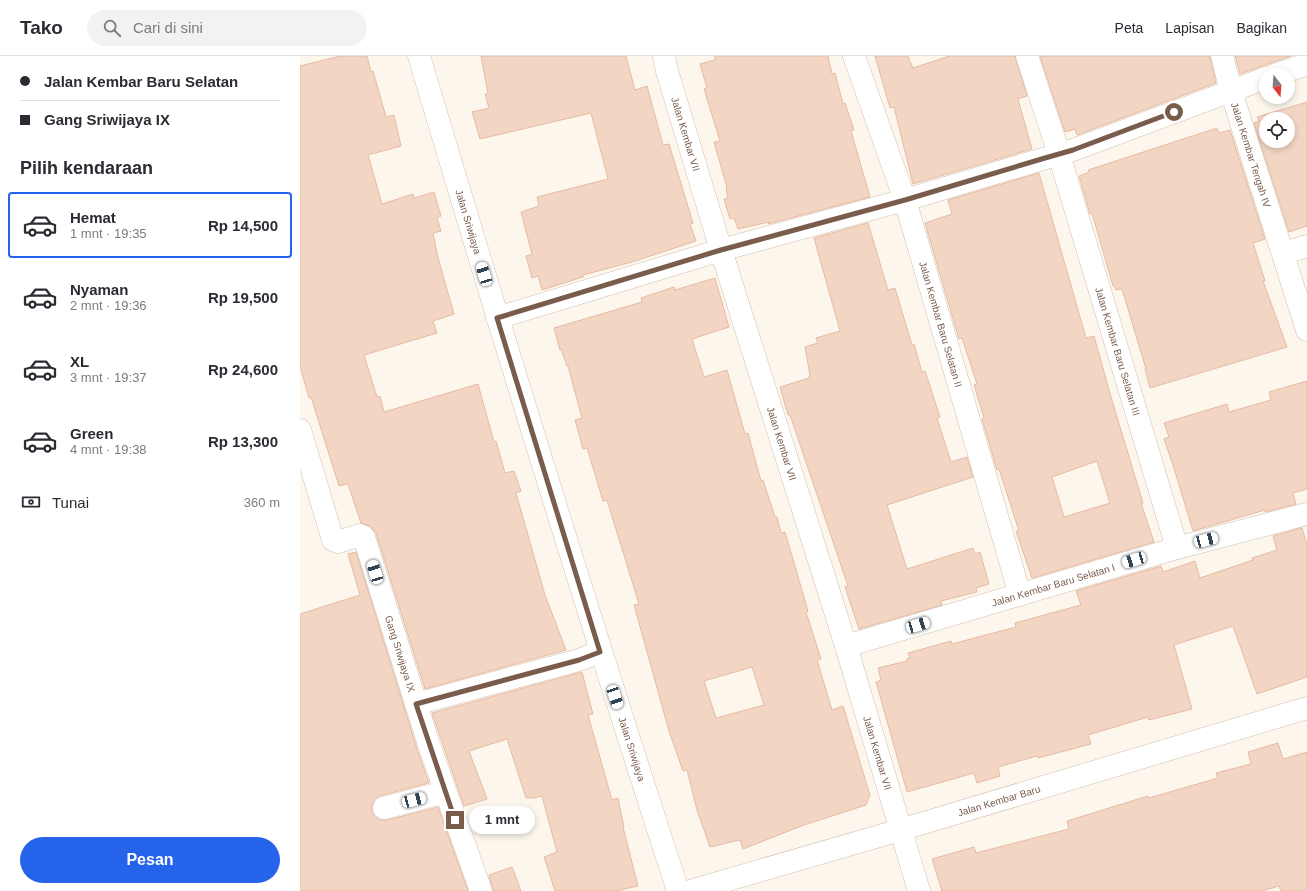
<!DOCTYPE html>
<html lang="id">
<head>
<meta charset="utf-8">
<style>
  body { margin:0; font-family:Arial,sans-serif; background:#f2f2f3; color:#2b2b33; height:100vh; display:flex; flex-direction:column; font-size:15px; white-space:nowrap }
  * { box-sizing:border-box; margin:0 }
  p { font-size:13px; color:#7c7c81 }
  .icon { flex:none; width:22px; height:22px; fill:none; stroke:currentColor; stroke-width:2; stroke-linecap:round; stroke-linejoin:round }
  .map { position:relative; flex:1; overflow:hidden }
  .side { display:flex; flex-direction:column; background:#fff; width:300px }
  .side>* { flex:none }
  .hud { display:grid; align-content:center; height:88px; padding:0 20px; background:#fff }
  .needle { width:26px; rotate:163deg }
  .buttons { position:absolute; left:959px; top:12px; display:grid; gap:8px }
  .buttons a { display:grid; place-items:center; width:36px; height:36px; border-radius:50%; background:#fff; box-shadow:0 2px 6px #0003; font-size:20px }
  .end { position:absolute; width:18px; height:18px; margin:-9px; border:5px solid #7a5c4d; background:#fff; box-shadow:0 0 0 2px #fff }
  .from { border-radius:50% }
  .bubble { position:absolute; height:28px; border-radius:14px; background:#fff; box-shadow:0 2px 6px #0003; font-size:13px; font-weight:700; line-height:28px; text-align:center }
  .car { position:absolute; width:12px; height:24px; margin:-12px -6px; border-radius:5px; box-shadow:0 0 3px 1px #0007; background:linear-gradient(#fff 24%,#345 0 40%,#fff 0 76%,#345 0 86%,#fff 0) }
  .hud b { display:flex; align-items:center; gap:14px; height:38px; font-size:15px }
  .hud b+b { border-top:1px solid #e1e1e2 }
  .hud i { width:10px; height:10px; background:#2b2b33 }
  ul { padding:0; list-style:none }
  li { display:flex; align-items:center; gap:12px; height:66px; margin:0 8px 6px; padding:0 12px; border:2px solid transparent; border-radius:4px }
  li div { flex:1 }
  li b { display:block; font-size:15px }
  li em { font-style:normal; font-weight:700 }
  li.on { border-color:#2563eb }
  li>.icon { width:36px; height:36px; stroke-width:1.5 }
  h2 { padding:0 20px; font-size:18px; line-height:48px }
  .pay { display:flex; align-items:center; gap:10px; height:44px; padding:0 20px; font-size:15px }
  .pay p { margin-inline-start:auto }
  .primary-button { display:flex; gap:8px; margin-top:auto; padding:8px 20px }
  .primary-button a { flex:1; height:46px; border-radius:24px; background:#2563eb; color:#fff; font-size:16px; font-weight:700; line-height:46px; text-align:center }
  header { display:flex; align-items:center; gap:24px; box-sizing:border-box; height:56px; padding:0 20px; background:#fff; border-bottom:1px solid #e1e1e2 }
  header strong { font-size:19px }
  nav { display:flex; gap:22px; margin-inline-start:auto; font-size:14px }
  .search { width:280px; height:36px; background:#f2f2f3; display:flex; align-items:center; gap:10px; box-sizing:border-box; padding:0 14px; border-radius:22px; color:#7c7c81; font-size:15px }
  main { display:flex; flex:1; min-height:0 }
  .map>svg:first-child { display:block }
  .building { fill:#f3d5c3; stroke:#e6bba3; fill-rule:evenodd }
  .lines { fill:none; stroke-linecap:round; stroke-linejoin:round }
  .street-casing { stroke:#d1beb0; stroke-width:23 }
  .secondary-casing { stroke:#d6c0b0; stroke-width:23 }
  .street { stroke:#fff; stroke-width:22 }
  .secondary { stroke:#fff; stroke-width:22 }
  .route { stroke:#7a5c4d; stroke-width:5 }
  .labels { text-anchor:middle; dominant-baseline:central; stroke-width:4; stroke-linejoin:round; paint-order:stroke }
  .street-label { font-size:10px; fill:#7a5c4d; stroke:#fffaf3 }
</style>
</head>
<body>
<header>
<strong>Tako</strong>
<div class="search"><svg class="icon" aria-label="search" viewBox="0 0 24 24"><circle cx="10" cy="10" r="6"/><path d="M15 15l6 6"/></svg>Cari di sini</div>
<nav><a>Peta</a><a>Lapisan</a><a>Bagikan</a></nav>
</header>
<main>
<section class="side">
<div class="hud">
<b><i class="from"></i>Jalan Kembar Baru Selatan</b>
<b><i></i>Gang Sriwijaya IX</b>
</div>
<h2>Pilih kendaraan</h2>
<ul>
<li class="on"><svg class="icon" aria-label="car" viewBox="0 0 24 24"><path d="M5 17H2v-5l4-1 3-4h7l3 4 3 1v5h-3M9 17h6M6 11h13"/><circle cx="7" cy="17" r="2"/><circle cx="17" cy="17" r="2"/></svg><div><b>Hemat</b><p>1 mnt · 19:35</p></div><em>Rp 14,500</em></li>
<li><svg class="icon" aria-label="car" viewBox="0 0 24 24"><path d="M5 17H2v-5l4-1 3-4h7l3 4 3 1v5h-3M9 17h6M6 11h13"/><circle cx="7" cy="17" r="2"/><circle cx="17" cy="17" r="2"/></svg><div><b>Nyaman</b><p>2 mnt · 19:36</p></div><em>Rp 19,500</em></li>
<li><svg class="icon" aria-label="car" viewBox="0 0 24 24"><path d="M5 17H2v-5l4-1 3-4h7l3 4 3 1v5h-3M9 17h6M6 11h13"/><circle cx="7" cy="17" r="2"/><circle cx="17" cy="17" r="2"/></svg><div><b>XL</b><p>3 mnt · 19:37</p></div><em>Rp 24,600</em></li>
<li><svg class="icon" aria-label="car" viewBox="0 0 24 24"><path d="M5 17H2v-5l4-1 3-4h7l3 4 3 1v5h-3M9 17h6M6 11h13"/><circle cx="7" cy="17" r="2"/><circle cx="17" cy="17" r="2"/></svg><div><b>Green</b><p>4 mnt · 19:38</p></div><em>Rp 13,300</em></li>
</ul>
<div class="pay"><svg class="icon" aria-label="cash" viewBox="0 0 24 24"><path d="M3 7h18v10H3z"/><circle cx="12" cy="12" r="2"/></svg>Tunai<p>360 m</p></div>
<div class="primary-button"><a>Pesan</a></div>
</section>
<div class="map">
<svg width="1007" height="835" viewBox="0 0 1007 835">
  <rect width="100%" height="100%" fill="#fdf6ec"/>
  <path class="building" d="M40 0H67L71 16 73 15 86 61 94 59 101 90 68 99 82 148 113 138 114 142 134 136 141 160 137 162 141 175 133 177 137 198 154 258 133 265 137 277 64 299 77 341 80 340 84 356 178 328 194 386 196 385 205 417 214 415 221 435 216 437 245 539 266 594 125 633 76 477 70 470 61 467 48 428 39 430 11 341 9 342 0 310V10Z
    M181 0H326L335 34 347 30 363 89 369 88 393 167 390 168 396 185 332 206 283 219V221L242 234 238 220 232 222 226 200 232 198 221 156 239 150 237 141 308 123 291 57 180 83 172 56 189 52 185 38H188Z
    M415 0H528L532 18 535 17 543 48 545 47 554 74 551 75 570 141 468 168 469 166 438 173 434 162 430 163 424 143 428 142 426 133 427 132 414 86 420 85 404 33 407 32 400 8 415 4Z
    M575 0H608L613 12 649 0H715L727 40 718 43 732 93 613 128 594 51 590 52Z
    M740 0H910L916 27 777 79 775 73 765 76Z
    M935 0H991L940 18Z
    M1007 46V170L989 176 954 67 959 65 957 61ZM966 63H988V85H966Z
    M917 72 919 77 930 74 965 183 953 187 965 225H963L987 291 850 332 845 313H846L822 233 816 234 814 230H813L792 157 790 158 779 120 789 116 788 114Z
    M739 117 786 282 794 280 811 341 843 447H841L854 486 732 522 716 475H719L699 413 697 414 682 363 684 362 674 329 677 328 662 282 659 283 625 167 652 158 648 144ZM797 405 810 447 764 461 752 421Z
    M568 167 588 234 595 232 612 289 614 288 622 316 625 315 640 361 637 362 651 406 667 401 673 421 587 449 607 513 673 492 675 498 680 496 689 528 676 532 677 536 641 545 642 549 559 573 545 531 548 530 490 359H488L480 331 509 322V320L510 319 505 291 518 287 516 282 540 275 514 182Z
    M415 222 429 271 392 283 404 321 427 314 445 378 448 377 461 425 463 424 475 461H477L481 477 485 476 508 555 506 556 521 603 517 604 532 654 543 650 570 739 566 749 504 769 443 793 440 784 410 791 397 754 387 714 383 715 369 675 334 549 339 548 307 444 303 445 287 392 283 393 275 364 282 362 268 310H267L261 293 260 294 254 272 342 246 341 242 374 231 375 234ZM452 611 464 649 416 662 404 625Z
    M1007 325V433L993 437 996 448 965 456V454L893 475 873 409 864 383 869 381 864 367 927 348 929 356 971 344 969 336Z
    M1002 472 1007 489V621L957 638 933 570 874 589 892 653 849 664 848 661 788 679 791 688 738 702 737 700 698 711 700 720 677 727 674 717 607 736 576 626 581 624 578 612 607 605V603L610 602 608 597 651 585 652 588 716 571 715 567 781 549 776 535 861 510 863 516 895 505 900 522 953 504 952 502 977 494 973 480Z
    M56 496 117 693 129 727 80 740 75 743 72 748V756L75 761 80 764H87L138 751 168 835H0V558L60 539 48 498Z
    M282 616 293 658 288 659 312 744 318 742 324 771H323L338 830 316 835H255L244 801 257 796 242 740 234 742H226L207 683 169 695 187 743 164 750 132 657Z
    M978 687 983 703 1007 696V835H981L979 830 962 835H642L632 803 674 791 676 797 769 773 767 765 848 740 849 742 918 722 916 717 951 708 948 696Z
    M212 811 221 835H193L189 819Z"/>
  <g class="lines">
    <g class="street-casing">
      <g id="street">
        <path id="s1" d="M364 0 367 15 421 194 546 590 619 835"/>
        <path id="s2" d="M554 0 605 144 720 539"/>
        <path id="s3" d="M727 0 758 95 877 492"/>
        <path id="s4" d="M922 0 931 35 1007 274"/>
        <path d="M975 19 1007 8"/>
        <path d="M984 197 1007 190"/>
        <path d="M197 262 421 194 605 144 773 94 966 22"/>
        <path id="s5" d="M0 374 33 484 38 486 60 479 64 481 129 689 181 835"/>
        <path id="s6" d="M546 590 877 492 1007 458"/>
        <path d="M116 648 279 604 300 596"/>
        <path d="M84 752 145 736"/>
        <path id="s7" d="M390 835 600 774 1007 652"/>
      </g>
    </g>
    <g class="secondary-casing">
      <g id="secondary">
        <path id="s8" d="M119 0C202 279 288 558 378 835"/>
      </g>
    </g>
    <use href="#street" class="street"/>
    <use href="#secondary" class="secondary"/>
  </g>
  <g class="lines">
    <path class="route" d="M155 764 116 648 279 604 300 596 197 262 421 194 605 144 745 102 773 94 874 56"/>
  </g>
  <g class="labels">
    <g class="street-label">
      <text stroke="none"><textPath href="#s1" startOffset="81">Jalan Kembar VII</textPath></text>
      <text stroke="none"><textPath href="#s4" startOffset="103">Jalan Kembar Tengah IV</textPath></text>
      <text stroke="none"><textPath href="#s8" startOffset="173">Jalan Sriwijaya</textPath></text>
      <text stroke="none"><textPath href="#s2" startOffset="282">Jalan Kembar Baru Selatan II</textPath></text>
      <text stroke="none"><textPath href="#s3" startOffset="309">Jalan Kembar Baru Selatan III</textPath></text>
      <text stroke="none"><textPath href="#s1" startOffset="405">Jalan Kembar VII</textPath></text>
      <text stroke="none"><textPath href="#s6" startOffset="216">Jalan Kembar Baru Selatan I</textPath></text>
      <text stroke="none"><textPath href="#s5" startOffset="270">Gang Sriwijaya IX</textPath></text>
      <text stroke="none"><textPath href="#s8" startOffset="725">Jalan Sriwijaya</textPath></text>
      <text stroke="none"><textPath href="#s1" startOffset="729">Jalan Kembar VII</textPath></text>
      <text stroke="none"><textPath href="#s7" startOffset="322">Jalan Kembar Baru</textPath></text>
    </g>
  </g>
</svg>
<div class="buttons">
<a><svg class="needle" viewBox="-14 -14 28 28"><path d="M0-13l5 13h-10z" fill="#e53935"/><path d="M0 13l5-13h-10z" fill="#7c7c81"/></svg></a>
<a><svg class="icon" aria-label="locate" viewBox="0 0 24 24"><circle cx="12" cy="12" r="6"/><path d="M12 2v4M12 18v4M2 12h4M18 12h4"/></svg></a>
</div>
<i class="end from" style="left:874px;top:56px"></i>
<i class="end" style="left:155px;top:764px"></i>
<div class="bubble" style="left:169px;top:750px;width:66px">1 mnt</div>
<i class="car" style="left:184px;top:218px;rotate:343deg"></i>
<i class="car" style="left:906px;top:484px;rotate:75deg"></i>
<i class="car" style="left:834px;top:504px;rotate:253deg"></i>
<i class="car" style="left:75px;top:516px;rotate:343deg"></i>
<i class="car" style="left:618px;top:569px;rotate:73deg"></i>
<i class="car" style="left:315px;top:641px;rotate:162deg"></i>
<i class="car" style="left:114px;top:744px;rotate:75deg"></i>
</div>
</main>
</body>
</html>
